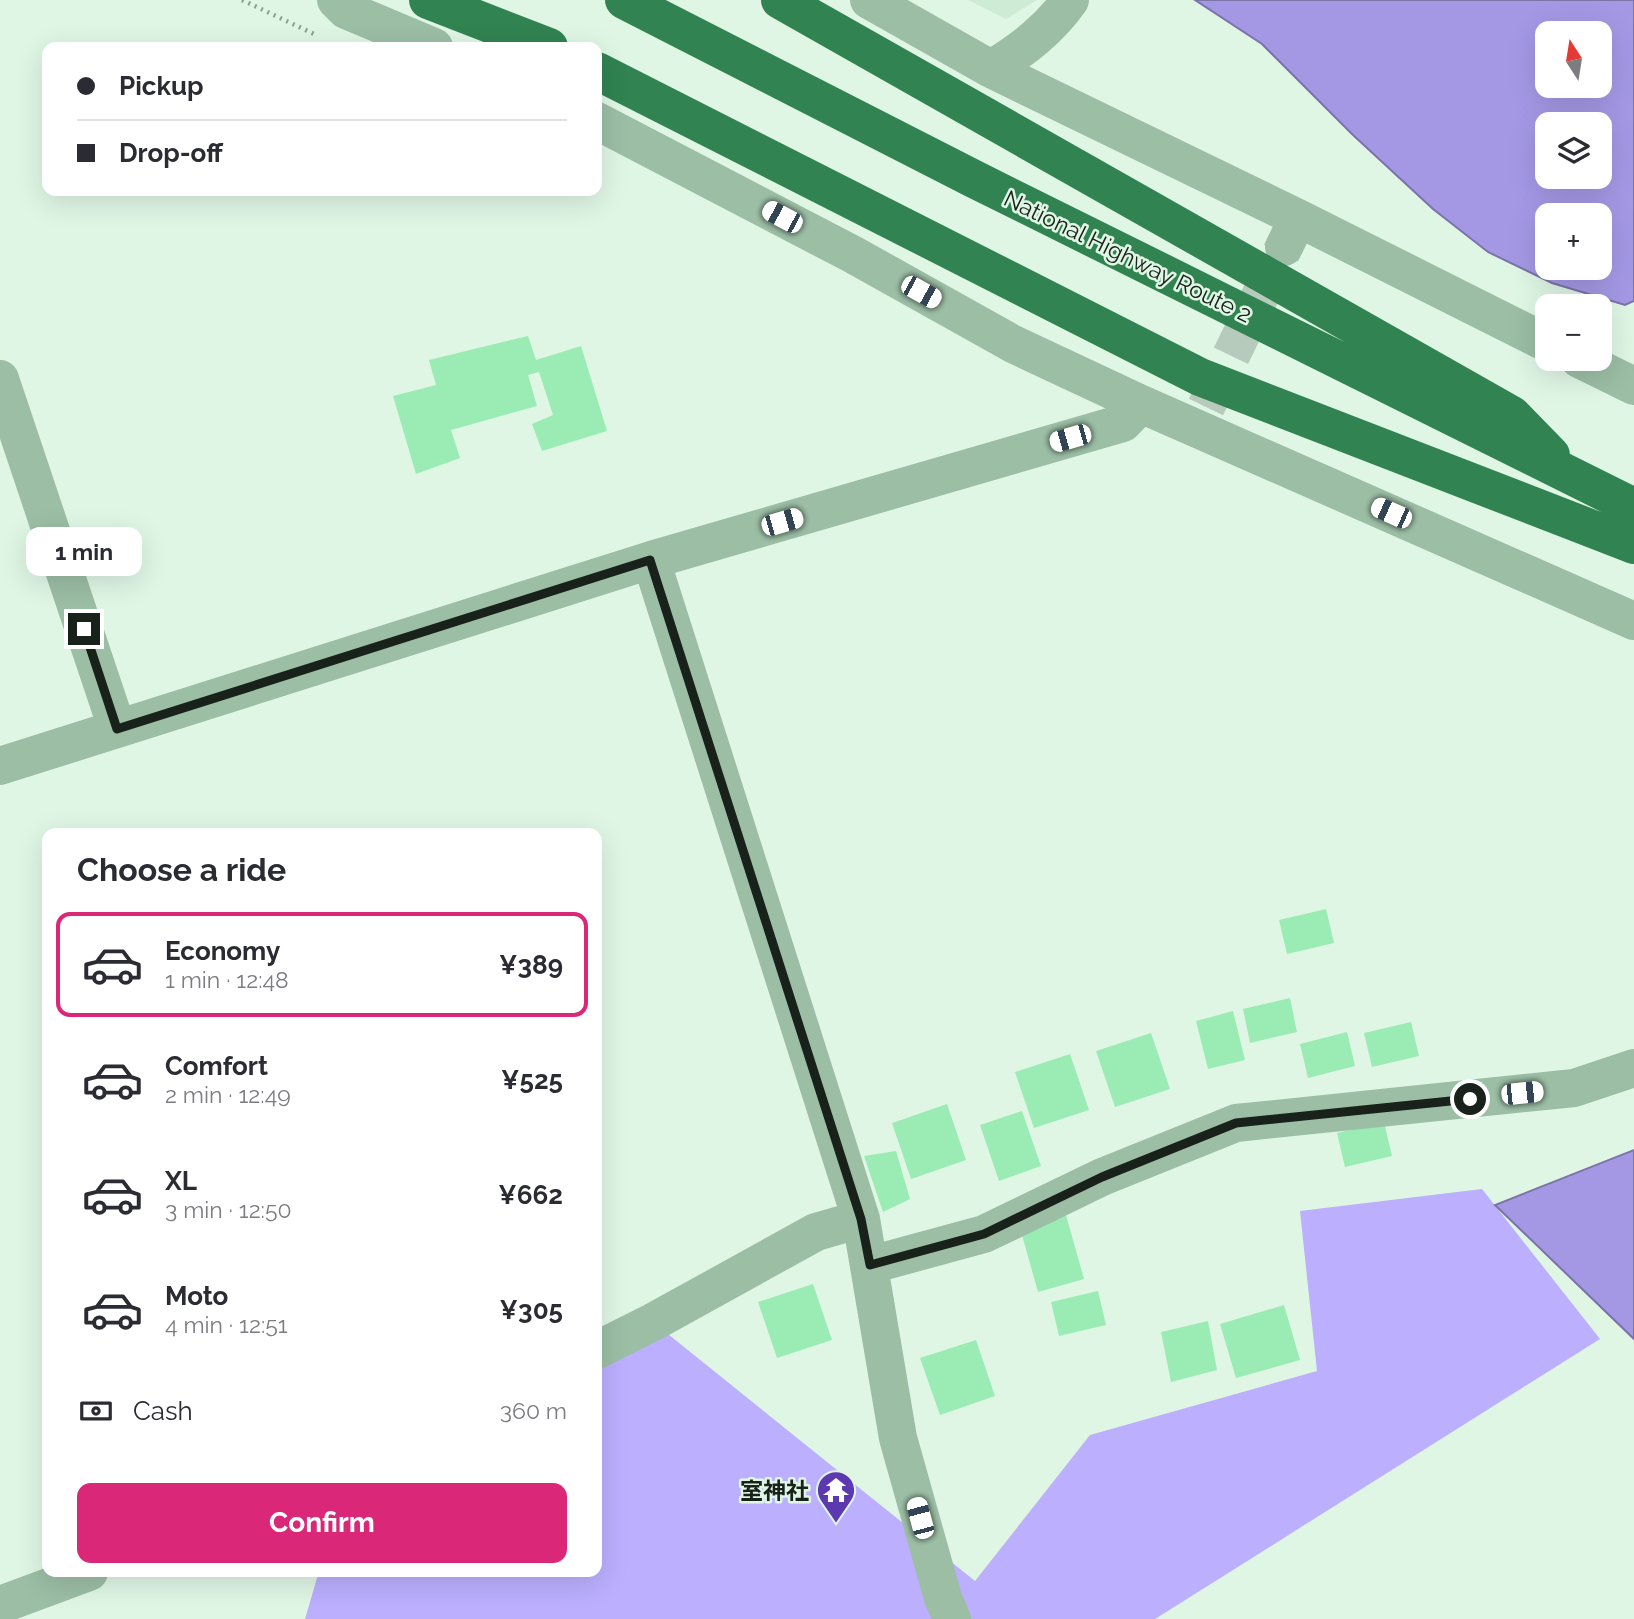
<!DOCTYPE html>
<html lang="en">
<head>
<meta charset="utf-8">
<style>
  body { margin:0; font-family:Raleway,"Noto Sans JP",sans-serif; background:#f2f2f3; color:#2b2b33; height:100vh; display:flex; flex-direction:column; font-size:26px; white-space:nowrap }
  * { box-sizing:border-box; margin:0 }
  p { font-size:23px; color:#7c7c81 }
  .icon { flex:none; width:38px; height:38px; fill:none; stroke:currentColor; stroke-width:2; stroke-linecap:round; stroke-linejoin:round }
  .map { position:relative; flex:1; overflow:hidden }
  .side { position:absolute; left:42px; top:828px; width:560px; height:749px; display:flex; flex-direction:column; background:#fff; border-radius:14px; box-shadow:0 7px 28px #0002 }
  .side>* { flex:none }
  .banner { position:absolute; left:42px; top:42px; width:560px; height:154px; border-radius:14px; box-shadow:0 7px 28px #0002; display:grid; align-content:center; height:154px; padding:0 35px; background:#fff }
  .needle { width:46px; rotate:348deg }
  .buttons { position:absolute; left:1535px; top:21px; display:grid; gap:14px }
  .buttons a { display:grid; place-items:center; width:77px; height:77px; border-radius:14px; background:#fff; box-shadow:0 7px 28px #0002; font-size:35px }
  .end { position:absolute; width:32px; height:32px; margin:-16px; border:9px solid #19211b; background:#fff; box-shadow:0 0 0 4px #fff }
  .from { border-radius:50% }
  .bubble { position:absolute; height:49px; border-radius:14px; background:#fff; box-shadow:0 7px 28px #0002; font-size:23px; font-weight:700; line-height:49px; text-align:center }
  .car { position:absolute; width:21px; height:42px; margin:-21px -10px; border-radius:9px; box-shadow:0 0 5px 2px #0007; background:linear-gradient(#fff 24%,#345 0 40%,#fff 0 76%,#345 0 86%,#fff 0) }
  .banner b { display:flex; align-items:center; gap:24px; height:66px; font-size:26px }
  .banner b+b { border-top:2px solid #e1e1e2 }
  .banner i { width:18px; height:18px; background:#2b2b33 }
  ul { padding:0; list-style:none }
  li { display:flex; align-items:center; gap:21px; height:105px; margin:0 14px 10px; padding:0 21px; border:4px solid transparent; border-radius:14px }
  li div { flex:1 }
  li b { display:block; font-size:26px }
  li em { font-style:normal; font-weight:700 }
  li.current { border-color:#db2777 }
  li>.icon { width:63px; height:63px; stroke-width:1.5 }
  h2 { padding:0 35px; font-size:32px; line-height:84px }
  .pay { display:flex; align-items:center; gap:18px; height:77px; padding:0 35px; font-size:26px }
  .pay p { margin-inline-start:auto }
  .primary-button { display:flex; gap:14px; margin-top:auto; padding:14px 35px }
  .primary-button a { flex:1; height:80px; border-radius:14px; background:#db2777; color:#fff; font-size:28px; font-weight:700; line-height:80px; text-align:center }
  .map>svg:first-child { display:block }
  .built { fill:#cdebd5 }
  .forest { fill:#bbaffe }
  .water { fill:#a498e5; stroke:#7a74a8; stroke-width:2; fill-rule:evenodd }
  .building { fill:#9aecb4 }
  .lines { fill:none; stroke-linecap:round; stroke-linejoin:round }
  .minor-tunnel { stroke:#b7cbbd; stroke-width:38; stroke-dasharray:38 19; stroke-linecap:butt }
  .path { stroke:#8e9f92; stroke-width:4.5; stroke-dasharray:2 5; stroke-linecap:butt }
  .minor { stroke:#9cbea5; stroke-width:38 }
  .highway { stroke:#318351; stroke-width:38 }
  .route { stroke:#19211b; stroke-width:9 }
  .labels { text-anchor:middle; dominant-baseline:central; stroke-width:5; stroke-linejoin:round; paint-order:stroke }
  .street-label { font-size:23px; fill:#19211b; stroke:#dff6e5 }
  .poi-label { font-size:23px; font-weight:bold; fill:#19211b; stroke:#dff6e5; text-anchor:end }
</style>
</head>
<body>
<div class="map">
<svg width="1634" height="1619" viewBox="0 0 1634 1619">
  <rect width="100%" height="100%" fill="#dff6e5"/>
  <path class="built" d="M968 0H1037L1006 19Z"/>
  <path class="forest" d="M1482 1189 1600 1339 1155 1619H305L317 1578 326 1572H597V1365L653 1322 975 1581 1090 1435 1317 1371 1300 1211Z"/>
  <path class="water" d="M1195 0H1634V301L1625 305 1552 283 1488 252 1433 209 1353 135 1262 44ZM1547 33H1600V86H1547ZM1547 124H1600V177H1547ZM1547 215H1600V268H1547Z
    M1634 1150V1339L1495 1205Z"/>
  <path class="building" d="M528 336 536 360 581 346 607 431 542 451 532 424 553 415 539 372 528 375 537 406 451 430 460 458 416 474 393 396 436 385 429 360Z
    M1326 909 1334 943 1287 954 1279 920Z
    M1290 998 1297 1032 1250 1043 1243 1009Z
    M1233 1011 1245 1060 1208 1069 1196 1021Z
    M1411 1022 1419 1056 1372 1067 1364 1033Z
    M1347 1032 1355 1066 1308 1078 1300 1044Z
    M1151 1033 1170 1089 1115 1107 1096 1051Z
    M1070 1054 1089 1110 1034 1128 1015 1072Z
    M947 1104 966 1160 911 1179 892 1123Z
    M1022 1111 1041 1166 999 1181 980 1125Z
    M1384 1122 1392 1156 1345 1167 1337 1133Z
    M896 1151 910 1199 883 1212 864 1156Z
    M1066 1215 1084 1279 1038 1292 1020 1228Z
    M813 1284 832 1340 777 1358 758 1302Z
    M1098 1291 1106 1325 1059 1336 1051 1302Z
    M1284 1305 1300 1360 1236 1378 1220 1324Z
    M1208 1321 1217 1370 1171 1382 1161 1332Z
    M976 1340 995 1396 940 1415 920 1358Z"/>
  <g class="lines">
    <path class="minor-tunnel" d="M1206 407 1283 249"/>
    <path class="path" d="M242 0 314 34"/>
    <path class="minor" d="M336 0 346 10 434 47
      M869 0 991 69 1298 218 1547 343
      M991 69C1022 50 1049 30 1070 0
      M597 121 852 254 1013 344 1141 404 1634 621
      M1284 247 1298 218
      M1579 359 1634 386
      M0 379 117 728
      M651 560 861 1219 898 1438 943 1598 952 1619
      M0 766 651 560 1123 423 1141 404
      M870 1265 984 1234 1102 1177 1236 1123 1574 1088 1634 1068
      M597 1350 653 1322 816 1232 861 1219
      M0 1605 89 1572"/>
    <path class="highway" d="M428 0 549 47
      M624 0 974 179 1634 507
      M780 0 1512 415 1551 455
      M597 71 1200 377 1634 545"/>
  </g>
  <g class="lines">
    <path class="route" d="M84 629 117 729 650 560 861 1219 870 1265 984 1234 1102 1177 1236 1123 1470 1099"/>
  </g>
  <defs>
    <g id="temple-pin" transform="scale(2.0125)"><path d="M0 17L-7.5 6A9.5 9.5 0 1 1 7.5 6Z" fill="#5c39b1" stroke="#dff6e5"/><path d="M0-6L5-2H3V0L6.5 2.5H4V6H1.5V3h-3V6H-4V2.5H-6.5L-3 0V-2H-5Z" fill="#fff"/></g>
  </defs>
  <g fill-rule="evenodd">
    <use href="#temple-pin" x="836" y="1490"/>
  </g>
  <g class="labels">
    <g class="street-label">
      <text transform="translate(1128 256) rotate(26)">National Highway Route 2</text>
    </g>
    <g class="poi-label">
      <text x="809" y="1490">室神社</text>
    </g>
  </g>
</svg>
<div class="buttons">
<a><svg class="needle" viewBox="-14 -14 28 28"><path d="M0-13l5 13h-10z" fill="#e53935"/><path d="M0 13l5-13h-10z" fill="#7c7c81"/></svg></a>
<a><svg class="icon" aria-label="layers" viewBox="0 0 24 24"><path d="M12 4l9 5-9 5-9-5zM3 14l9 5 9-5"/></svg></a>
<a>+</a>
<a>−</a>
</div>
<i class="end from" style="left:1470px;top:1099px"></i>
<i class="end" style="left:84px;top:629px"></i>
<div class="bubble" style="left:26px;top:527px;width:116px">1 min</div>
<i class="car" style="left:782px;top:217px;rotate:298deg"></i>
<i class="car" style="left:921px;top:292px;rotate:119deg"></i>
<i class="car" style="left:1070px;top:438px;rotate:254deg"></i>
<i class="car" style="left:1391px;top:513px;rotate:294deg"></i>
<i class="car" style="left:782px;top:522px;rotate:74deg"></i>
<i class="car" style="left:1522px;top:1093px;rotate:84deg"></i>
<i class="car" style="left:920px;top:1518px;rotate:345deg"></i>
<div class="banner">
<b><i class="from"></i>Pickup</b>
<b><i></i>Drop-off</b>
</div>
<section class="side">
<h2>Choose a ride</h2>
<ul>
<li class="current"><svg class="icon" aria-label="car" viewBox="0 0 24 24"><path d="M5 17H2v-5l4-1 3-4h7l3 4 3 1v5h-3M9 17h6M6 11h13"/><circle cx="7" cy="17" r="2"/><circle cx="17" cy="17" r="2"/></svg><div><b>Economy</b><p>1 min · 12:48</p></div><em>¥389</em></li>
<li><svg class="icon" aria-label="car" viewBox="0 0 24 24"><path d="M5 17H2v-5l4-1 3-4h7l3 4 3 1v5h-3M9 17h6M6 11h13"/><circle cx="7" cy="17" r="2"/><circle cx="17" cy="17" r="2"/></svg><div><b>Comfort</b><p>2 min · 12:49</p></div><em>¥525</em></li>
<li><svg class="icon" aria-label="car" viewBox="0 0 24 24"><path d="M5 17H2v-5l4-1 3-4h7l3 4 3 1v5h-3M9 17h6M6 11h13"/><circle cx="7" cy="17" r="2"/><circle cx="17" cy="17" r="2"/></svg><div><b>XL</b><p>3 min · 12:50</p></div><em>¥662</em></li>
<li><svg class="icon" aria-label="car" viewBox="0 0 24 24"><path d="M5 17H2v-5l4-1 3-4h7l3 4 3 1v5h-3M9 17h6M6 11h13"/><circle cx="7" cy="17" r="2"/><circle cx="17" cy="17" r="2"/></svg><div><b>Moto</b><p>4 min · 12:51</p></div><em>¥305</em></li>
</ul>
<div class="pay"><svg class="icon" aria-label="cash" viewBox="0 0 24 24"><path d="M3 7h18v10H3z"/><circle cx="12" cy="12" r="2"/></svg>Cash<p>360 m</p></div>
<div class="primary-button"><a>Confirm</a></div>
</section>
</div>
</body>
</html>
